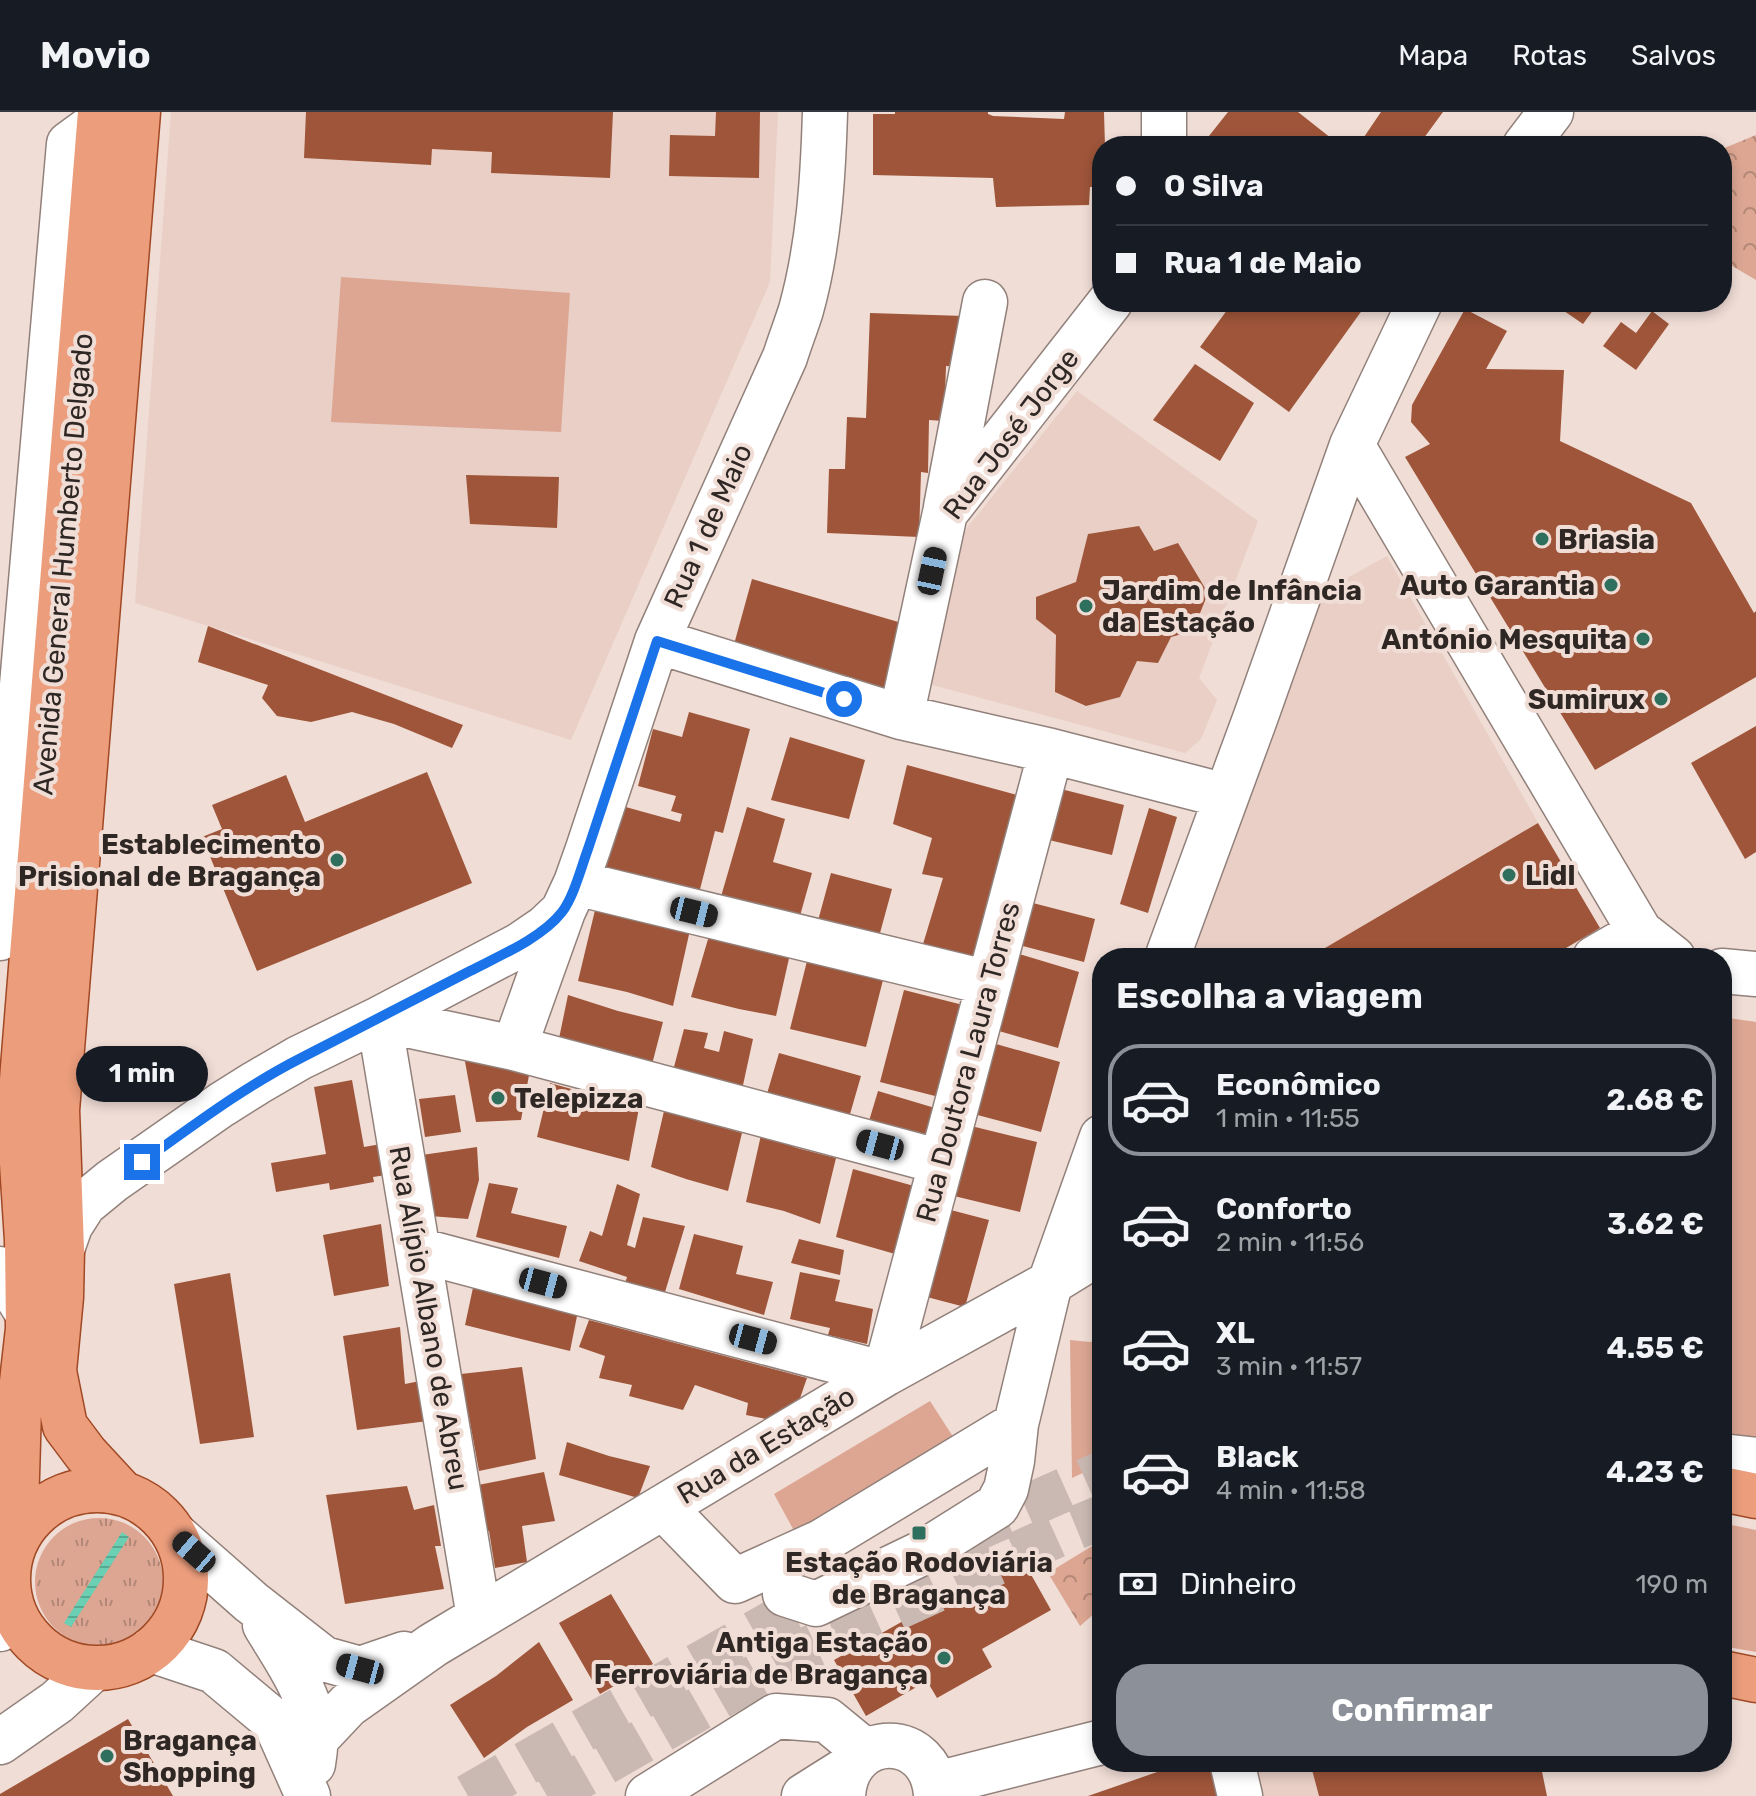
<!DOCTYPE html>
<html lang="pt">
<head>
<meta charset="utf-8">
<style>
  body { margin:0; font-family:Rubik,sans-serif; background:#242831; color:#f1f3f6; height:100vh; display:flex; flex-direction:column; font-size:30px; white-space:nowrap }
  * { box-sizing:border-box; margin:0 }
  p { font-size:26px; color:#9ea1a6 }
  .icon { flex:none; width:44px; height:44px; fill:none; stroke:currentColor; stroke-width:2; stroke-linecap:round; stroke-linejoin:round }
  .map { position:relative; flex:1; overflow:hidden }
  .details { position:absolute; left:1092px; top:836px; width:640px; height:824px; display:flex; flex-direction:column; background:#171b24; border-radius:32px; box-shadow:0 4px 12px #0003 }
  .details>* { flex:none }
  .banner { position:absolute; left:1092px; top:24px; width:640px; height:176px; border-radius:32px; box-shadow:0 4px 12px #0003; display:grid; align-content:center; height:176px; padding:0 24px; background:#171b24 }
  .end { position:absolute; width:36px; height:36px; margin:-18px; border:10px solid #1a73e8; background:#fff; box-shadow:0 0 0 4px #fff }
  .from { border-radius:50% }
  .bubble { position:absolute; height:56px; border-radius:28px; background:#171b24; box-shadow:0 4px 12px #0003; font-size:26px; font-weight:700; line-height:56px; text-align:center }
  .car { position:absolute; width:24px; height:48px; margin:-24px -12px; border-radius:10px; box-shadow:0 0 6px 2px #0007; background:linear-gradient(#222 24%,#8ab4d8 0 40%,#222 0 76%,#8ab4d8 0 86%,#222 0) }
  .banner b { display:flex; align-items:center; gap:28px; height:76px; font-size:30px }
  .banner b+b { border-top:2px solid #363941 }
  .banner i { width:20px; height:20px; background:#f1f3f6 }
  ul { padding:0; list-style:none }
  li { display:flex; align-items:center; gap:24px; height:112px; margin:0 16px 12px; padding:0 8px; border:4px solid transparent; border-radius:32px }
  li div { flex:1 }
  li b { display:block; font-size:30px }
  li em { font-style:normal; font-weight:700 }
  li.selected { border-color:#8c9099 }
  li>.icon { width:72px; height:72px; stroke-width:1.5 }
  h2 { padding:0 24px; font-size:36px; line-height:96px }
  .pay { display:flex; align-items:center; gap:20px; height:88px; padding:0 24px; font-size:30px }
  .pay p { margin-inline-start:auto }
  .button { display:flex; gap:16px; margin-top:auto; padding:16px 24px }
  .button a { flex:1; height:92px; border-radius:32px; background:#8c9099; color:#fff; font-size:32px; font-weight:700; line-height:92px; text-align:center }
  header { display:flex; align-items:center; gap:48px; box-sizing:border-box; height:112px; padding:0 40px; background:#171b24; border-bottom:2px solid #363941 }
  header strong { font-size:38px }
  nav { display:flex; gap:44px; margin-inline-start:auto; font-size:28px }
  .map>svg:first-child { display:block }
  .built { fill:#e9cfc5 }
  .grass { fill:url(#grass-tufts) }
  .park { fill:url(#park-crowns) }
  .garden { fill:#dca692 }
  .water { fill:url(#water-rules) }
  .building { fill:#9e5539 }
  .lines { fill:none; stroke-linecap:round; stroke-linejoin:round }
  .major-tunnel { stroke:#c9b9b2; stroke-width:44; stroke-dasharray:44 22; stroke-linecap:butt }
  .minor-casing { stroke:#92817b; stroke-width:47 }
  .major-casing { stroke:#a04924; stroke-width:47 }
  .minor { stroke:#fff; stroke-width:44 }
  .major { stroke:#eb9d7c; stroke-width:44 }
  .route { stroke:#1a73e8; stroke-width:10 }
  .poi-dot { fill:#2f6f5d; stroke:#f0ddd6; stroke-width:3 }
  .labels { text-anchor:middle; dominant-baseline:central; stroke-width:8; stroke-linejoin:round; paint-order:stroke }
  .street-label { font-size:28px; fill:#2e2724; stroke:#f0ddd6 }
  .poi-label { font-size:28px; font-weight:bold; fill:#2e2724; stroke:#f0ddd6; text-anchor:start }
</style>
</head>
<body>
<header>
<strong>Movio</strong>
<nav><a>Mapa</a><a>Rotas</a><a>Salvos</a></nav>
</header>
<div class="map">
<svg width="1756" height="1684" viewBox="0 0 1756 1684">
  <defs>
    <pattern id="grass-tufts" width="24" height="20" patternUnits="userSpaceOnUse" patternTransform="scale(2)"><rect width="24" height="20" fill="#dca692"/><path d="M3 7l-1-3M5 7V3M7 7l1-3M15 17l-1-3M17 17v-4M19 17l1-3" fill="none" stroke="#b38777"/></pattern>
    <pattern id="park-crowns" width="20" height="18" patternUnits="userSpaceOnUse" patternTransform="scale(2)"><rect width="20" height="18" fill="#dca692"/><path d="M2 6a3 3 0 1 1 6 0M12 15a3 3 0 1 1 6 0" fill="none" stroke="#b38777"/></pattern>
    <pattern id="water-rules" width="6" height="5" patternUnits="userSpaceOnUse" patternTransform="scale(2)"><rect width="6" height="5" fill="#6bd0b3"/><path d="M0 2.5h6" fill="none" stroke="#58a991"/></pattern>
  </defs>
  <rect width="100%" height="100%" fill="#f0ddd6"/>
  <path class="built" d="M171 0H778L770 170 571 628 135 491Z
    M1077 279 1258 409 1199 566 1217 588 1201 627 1185 641 925 571 963 421Z
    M1387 444 1538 711 1600 816 1549 846H1190L1322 480Z
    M1249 1650H1315L1319 1684H1258Z"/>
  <path class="grass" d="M35 1470a64 64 0 1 1 128 0a64 64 0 1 1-128 0Z"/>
  <path class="park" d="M1756 23V168L1722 148V37Z
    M1102 1428V1495L1080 1514 1048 1461Z"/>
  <path class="garden" d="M341 165 570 181 561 320 331 310Z
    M1722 905 1756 910V1335L1722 1331Z
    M1102 1227V1352L1072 1366 1070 1228 1090 1230Z
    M930 1289 959 1334 799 1428 774 1382Z
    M1722 1411 1756 1418V1540L1722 1534Z"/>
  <path class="water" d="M122 1420 129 1425 71 1515 64 1511Z"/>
  <path class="building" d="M306 0H613L610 66 491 61 492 40 432 37 431 53 304 46Z
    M716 0H760L759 66 669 64 670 23 715 24Z
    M895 0H988V2L993 4 1064 7 1065 0H1104L1105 34H1102V75H1090L1089 93 996 95 993 66 873 63V2H895Z
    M1228 0H1298L1341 34H1201Z
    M1381 0H1443L1418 34H1375L1364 25Z
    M1233 190H1368L1289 300 1200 235Z
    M1551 190H1599L1583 212Z
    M1465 197 1507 219 1486 257 1564 258 1560 329 1691 391 1754 501 1756 499V565L1595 658 1405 345 1430 332 1411 310 1412 293Z
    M1652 199 1669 212 1636 258 1603 234 1621 210 1636 221Z
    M870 201 964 204 962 255 946 254 944 309 929 308 928 361 921 360 919 425 827 421 829 357H845L847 305 866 306Z
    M1195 252 1254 291 1220 349 1153 308Z
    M466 363 559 365 557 416 470 412Z
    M1139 414 1154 439 1178 431 1208 481 1193 519 1171 525 1158 551 1137 549 1120 585 1086 594 1055 580 1056 523 1036 507V485L1076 470 1088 422Z
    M752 467 912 514 889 592 730 547Z
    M208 514 463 613 452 636 394 612 352 600 311 610 277 604 262 586 268 573 198 550Z
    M689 600 750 617 723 721 715 719 698 785 605 761 622 694 680 710 682 702 671 699 676 684 638 674 653 617 682 625Z
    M1756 614V740L1745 747 1691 651Z
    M790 625 865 648 849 707 771 688Z
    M907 653 1024 685 972 857 920 842 943 766 922 762 932 726 893 712Z
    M427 660 472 771 257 859 202 725 222 717 212 693 286 663 305 710Z
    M1061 677 1124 693 1112 743 1049 728Z
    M747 695 785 707 773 750 812 761 798 811 720 788Z
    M1149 696 1177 705 1148 801 1120 792Z
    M1538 711 1600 816 1549 846H1308Z
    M831 761 892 777 877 832 816 816Z
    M1029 790 1095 807 1084 850 1019 833Z
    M596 794 690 818 673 894 627 880 578 869Z
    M711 817 790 842 776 904 739 897 691 885Z
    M1013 840 1079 860 1058 936 992 917Z
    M807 849 883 868 866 935 790 917Z
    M904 878 963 893 939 985 880 970Z
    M568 883 618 899 663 910 649 964 556 941Z
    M684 917 708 921 704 936 719 940 724 919 753 927 740 987 670 970Z
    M989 930 1060 950 1041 1020 970 1001Z
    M779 941 861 964 846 1016 764 992Z
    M464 944 529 963 521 1008 476 1010Z
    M352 968 364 1035 381 1032 386 1063 373 1065 374 1070 330 1078 329 1071 276 1080 271 1051 326 1042 314 975Z
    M550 971 639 996 629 1049 537 1025Z
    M878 979 935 996 923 1037 866 1019Z
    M455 983 461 1020 425 1025 419 987Z
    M664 999 742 1021 728 1079 686 1067 651 1055Z
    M967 1013 1037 1030 1020 1100 950 1083Z
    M761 1023 797 1036 836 1046 820 1112 784 1099 746 1090Z
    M477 1035 479 1068 468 1107 430 1104 422 1043Z
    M853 1057 914 1074 895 1142 836 1125Z
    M489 1071 518 1076 511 1101 567 1114 559 1146 476 1125Z
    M617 1072 640 1082 627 1133 635 1136 643 1105 685 1114 665 1180 625 1172 627 1165 579 1149 590 1119 602 1124Z
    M947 1097 989 1108 965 1195 923 1184Z
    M381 1112 389 1174 334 1184 323 1123Z
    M694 1122 743 1134 736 1162 773 1170 764 1203 679 1177Z
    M799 1127 844 1138 840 1163 791 1151Z
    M800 1160 840 1168 835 1189 873 1197 867 1232 828 1223 830 1216 790 1207Z
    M230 1161 254 1325 200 1332 174 1172Z
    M474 1171 578 1199 570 1239 465 1213Z
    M589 1208 807 1266 791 1312 746 1303 748 1291 695 1273 683 1298 629 1284 632 1273 599 1266 605 1244 579 1235Z
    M400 1215 405 1272 420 1269 428 1309 357 1318 343 1224Z
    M522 1255 536 1347 479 1359 461 1262Z
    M567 1330 609 1344 650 1354 638 1386 559 1363Z
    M544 1360 555 1409 522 1414 527 1450 495 1456 489 1419 482 1420 473 1374Z
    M407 1374 414 1398 434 1393 441 1434H435L444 1477 345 1492 326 1383Z
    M1020 1443 1051 1498 982 1537 992 1555 937 1586 927 1569 866 1604 834 1548Z
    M611 1482 653 1552 600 1582 559 1511Z
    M539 1530 573 1588 527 1615 484 1646 450 1593 496 1564Z
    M128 1607 173 1684H0V1682Z
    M1186 1650H1210L1221 1684H1088Z
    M1310 1650H1540L1547 1684H1319Z"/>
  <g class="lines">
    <path class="major-tunnel" d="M965 1422 1102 1361
      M468 1684 777 1508 837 1480
      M547 1684 791 1544 1065 1420 1102 1405"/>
    <g class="minor-casing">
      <path id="minor" d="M1164 34V0
        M1525 34 1551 0
        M1352 333 1640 820 1673 846
        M946 395 985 190
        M657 529 901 605 1051 639 1226 684
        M901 605 945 401 1110 190
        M576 771 989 871
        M0 826 69 32 99 10
        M1167 846 1256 604 1352 333 1420 190
        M1595 846 1640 820
        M1722 859 1756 862
        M379 907 479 1505
        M379 907 514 936 941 1050
        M514 936 563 799
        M62 1137 70 1114 84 1092 112 1069 221 993 256 971 299 946 379 907 520 833 545 816 563 799 576 771 588 737 657 529 785 245C790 229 796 214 801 198 819 133 823 67 825 0
        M418 1138 885 1262 1051 639
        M0 1157 28 1202
        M1722 1344 1756 1348
        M663 1395 735 1469 821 1430 1016 1312
        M175 1423 251 1490 324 1547 360 1557 404 1542
        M785 1482 816 1492 922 1441 997 1394 1006 1377 1012 1349 1016 1312 1050 1171 1102 1025
        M265 1513C286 1548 313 1584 315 1627 316 1635 314 1644 313 1652
        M0 1517 8 1480
        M151 1538 214 1559 275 1610 308 1684
        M316 1627 348 1593 433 1533 885 1262 1050 1171 1102 1139
        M0 1630 57 1590 93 1557
        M1232 1650 1240 1684
        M936 1672 1102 1630
        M648 1684 776 1604 827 1608 866 1640
        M804 1684 850 1655
        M843 1684C847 1616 933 1618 936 1684"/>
    </g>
    <g class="major-casing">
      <path id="major" d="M1722 1377 1756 1384
        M8 1467a89 89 0 1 1 178 0a89 89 0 1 1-178 0Z
        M122 1381 86 1342 65 1314 54 1259 61 1185 62 1137 57 998 138 0
        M15 1431 19 1296 28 1217 27 1128 19 1005 100 0
        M1722 1561 1756 1568"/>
    </g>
    <use href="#minor" class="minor"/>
    <use href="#major" class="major"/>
  </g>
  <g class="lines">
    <path class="route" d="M142 1050C194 1013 244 975 301 946 357 917 414 888 470 859 499 844 542 826 562 800 574 784 581 756 588 737L657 529 844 587"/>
  </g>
  <g class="poi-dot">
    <circle cx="1542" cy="427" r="8"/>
    <circle cx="1611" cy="473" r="8"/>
    <circle cx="1086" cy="494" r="8"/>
    <circle cx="1643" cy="527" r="8"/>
    <circle cx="1661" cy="587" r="8"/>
    <circle cx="337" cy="748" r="8"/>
    <circle cx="1509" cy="763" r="8"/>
    <circle cx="498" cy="986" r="8"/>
    <rect x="911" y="1413" width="16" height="16" rx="4"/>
    <circle cx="944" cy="1546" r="8"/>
    <circle cx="107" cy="1644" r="8"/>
  </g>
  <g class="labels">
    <g class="street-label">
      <text transform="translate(1011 322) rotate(-53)">Rua José Jorge</text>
      <text transform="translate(708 414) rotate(-66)">Rua 1 de Maio</text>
      <text transform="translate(63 452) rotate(-85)">Avenida General Humberto Delgado</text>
      <text transform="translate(968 950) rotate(-75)">Rua Doutora Laura Torres</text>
      <text transform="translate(429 1206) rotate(80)">Rua Alípio Albano de Abreu</text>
      <text transform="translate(766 1333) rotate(-31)">Rua da Estação</text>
    </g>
    <g class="poi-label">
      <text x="1558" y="427">Briasia</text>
      <text x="1595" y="473" text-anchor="end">Auto Garantia</text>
      <text x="1102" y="478">Jardim de Infância<tspan x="1102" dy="32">da Estação</tspan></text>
      <text x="1627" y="527" text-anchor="end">António Mesquita</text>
      <text x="1645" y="587" text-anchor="end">Sumirux</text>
      <text x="321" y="732" text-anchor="end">Establecimento<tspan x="321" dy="32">Prisional de Bragança</tspan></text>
      <text x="1525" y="763">Lidl</text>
      <text x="514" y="986">Telepizza</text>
      <text x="919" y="1450" text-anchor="middle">Estação Rodoviária<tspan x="919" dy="32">de Bragança</tspan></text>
      <text x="928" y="1530" text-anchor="end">Antiga Estação<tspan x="928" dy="32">Ferroviária de Bragança</tspan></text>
      <text x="123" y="1628">Bragança<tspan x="123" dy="32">Shopping</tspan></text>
    </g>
  </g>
</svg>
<i class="end from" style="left:844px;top:587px"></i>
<i class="end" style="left:142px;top:1050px"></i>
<div class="bubble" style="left:76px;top:934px;width:132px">1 min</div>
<i class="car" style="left:932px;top:459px;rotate:12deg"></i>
<i class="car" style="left:694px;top:800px;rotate:104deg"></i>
<i class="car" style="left:880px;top:1033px;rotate:285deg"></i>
<i class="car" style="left:543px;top:1171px;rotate:105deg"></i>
<i class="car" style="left:753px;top:1227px;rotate:105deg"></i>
<i class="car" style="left:194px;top:1440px;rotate:311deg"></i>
<i class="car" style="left:360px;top:1557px;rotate:285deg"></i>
<div class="banner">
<b><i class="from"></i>O Silva</b>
<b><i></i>Rua 1 de Maio</b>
</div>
<section class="details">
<h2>Escolha a viagem</h2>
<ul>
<li class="selected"><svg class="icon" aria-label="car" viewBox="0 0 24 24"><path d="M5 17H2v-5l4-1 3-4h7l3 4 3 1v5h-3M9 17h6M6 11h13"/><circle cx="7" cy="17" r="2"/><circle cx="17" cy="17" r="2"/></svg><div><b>Econômico</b><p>1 min · 11:55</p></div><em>2.68 €</em></li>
<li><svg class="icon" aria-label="car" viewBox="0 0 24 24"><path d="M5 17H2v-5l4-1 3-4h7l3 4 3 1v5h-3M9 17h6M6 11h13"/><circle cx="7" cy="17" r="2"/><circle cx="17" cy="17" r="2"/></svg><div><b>Conforto</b><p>2 min · 11:56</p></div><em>3.62 €</em></li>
<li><svg class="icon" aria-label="car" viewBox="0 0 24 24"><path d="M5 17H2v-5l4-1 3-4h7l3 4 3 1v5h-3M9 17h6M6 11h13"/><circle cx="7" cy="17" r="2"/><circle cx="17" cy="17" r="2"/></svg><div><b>XL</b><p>3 min · 11:57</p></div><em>4.55 €</em></li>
<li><svg class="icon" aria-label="car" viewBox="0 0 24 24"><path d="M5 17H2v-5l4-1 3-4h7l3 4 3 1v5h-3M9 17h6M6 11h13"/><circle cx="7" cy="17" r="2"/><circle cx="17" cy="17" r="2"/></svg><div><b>Black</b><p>4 min · 11:58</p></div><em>4.23 €</em></li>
</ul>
<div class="pay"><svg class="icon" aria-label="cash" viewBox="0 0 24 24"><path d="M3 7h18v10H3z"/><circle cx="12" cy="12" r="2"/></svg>Dinheiro<p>190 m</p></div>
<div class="button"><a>Confirmar</a></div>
</section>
</div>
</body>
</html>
